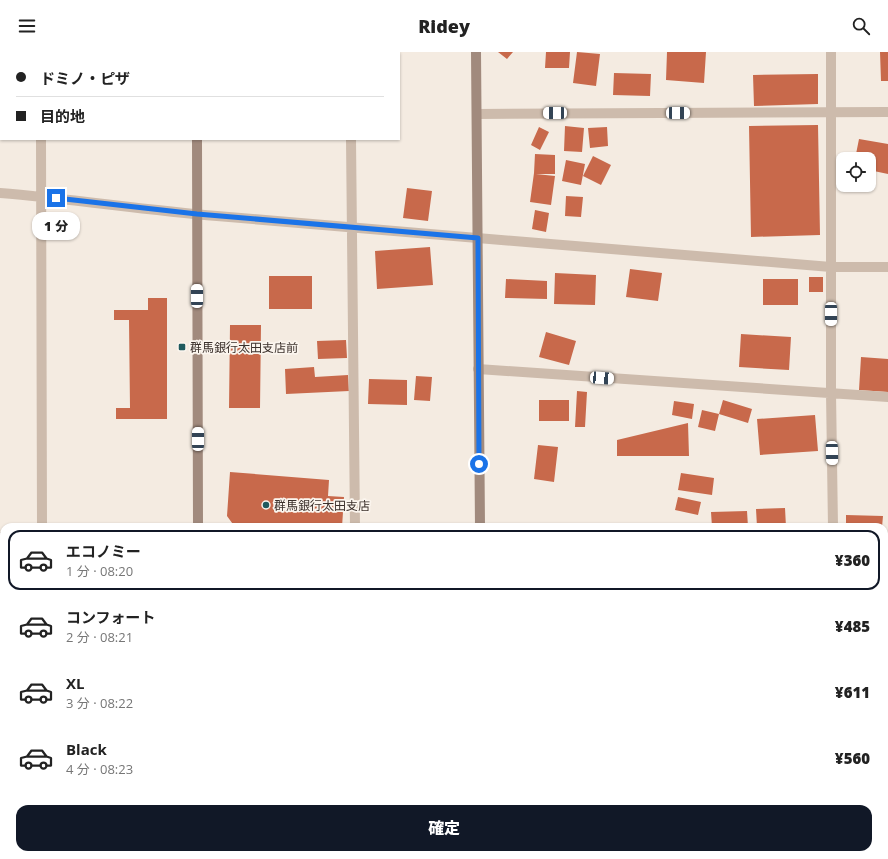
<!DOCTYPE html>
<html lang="ja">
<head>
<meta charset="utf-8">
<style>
  body { margin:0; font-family:"Open Sans","Noto Sans JP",sans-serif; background:#f6f6f6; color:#222; height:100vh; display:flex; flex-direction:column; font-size:15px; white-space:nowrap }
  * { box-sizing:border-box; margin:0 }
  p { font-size:13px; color:#767676 }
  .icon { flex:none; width:22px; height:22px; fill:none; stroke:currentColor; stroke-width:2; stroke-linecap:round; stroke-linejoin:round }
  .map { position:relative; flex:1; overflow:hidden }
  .side { position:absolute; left:0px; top:471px; width:888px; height:336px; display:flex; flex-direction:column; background:#fff; border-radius:12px 12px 0 0; box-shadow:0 1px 3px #0004 }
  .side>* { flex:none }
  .hud { position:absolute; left:0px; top:0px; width:400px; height:88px; box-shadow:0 1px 3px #0004; display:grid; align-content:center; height:88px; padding:0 16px; background:#fff }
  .fabs { position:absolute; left:836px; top:100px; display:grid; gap:8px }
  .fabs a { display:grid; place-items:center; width:40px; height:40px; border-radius:8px; background:#fff; box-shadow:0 1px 3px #0004; font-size:20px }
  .end { position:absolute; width:18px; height:18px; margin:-9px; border:5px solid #1a73e8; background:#fff; box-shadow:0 0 0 2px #fff }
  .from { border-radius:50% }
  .bubble { position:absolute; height:28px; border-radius:12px; background:#fff; box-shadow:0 1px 3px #0004; font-size:13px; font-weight:800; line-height:28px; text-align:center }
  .car { position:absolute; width:12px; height:24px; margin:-12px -6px; border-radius:5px; box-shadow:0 0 3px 1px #0007; background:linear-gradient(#fff 24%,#345 0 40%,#fff 0 76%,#345 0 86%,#fff 0) }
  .hud b { display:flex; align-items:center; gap:14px; height:38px; font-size:15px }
  .hud b+b { border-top:1px solid #e0e0e0 }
  .hud i { width:10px; height:10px; background:#222 }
  ul { padding:7px 0 0; list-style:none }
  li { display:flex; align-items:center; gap:12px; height:60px; margin:0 8px 6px; padding:0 8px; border:2px solid transparent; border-radius:12px }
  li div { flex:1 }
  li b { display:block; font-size:15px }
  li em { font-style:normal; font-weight:800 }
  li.on { border-color:#111827 }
  li>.icon { width:36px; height:36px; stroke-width:1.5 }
  .action { display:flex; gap:8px; margin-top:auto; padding:8px 16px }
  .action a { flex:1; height:46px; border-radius:12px; background:#111827; color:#fff; font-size:16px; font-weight:800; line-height:46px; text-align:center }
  header { display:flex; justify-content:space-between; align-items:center; height:52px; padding:0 16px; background:#fff; font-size:18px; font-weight:800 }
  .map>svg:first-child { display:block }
  .building { fill:#c8694b }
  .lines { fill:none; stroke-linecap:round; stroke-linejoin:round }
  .path { stroke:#b9a596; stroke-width:2.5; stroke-dasharray:2 2; stroke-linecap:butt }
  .lane { stroke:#cdbbac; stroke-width:10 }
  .street { stroke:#cdbbac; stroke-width:10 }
  .secondary { stroke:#a18a7d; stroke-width:10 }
  .route { stroke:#1a73e8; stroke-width:5 }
  .poi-dot { fill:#1f5a5e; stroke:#fbf5ee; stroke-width:1.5 }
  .labels { text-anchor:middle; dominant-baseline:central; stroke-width:3.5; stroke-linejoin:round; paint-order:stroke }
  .poi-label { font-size:12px; fill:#3b302b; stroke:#fbf5ee; text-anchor:start }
</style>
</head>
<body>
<header><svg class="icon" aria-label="menu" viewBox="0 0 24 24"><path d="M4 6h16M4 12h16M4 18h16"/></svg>Ridey<svg class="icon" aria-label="search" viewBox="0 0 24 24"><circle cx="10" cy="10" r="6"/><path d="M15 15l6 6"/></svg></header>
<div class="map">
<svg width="888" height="807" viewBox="0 0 888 807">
  <rect width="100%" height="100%" fill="#f4ebe1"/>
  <path class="building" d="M498 0H513L507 7Z
    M546 0H570L569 16H545Z
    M577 0 600 2 596 34 573 31Z
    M667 0H706L704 31 666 28Z
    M880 0H888V29H881Z
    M614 21 651 22 650 44 613 43Z
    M818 22V52L754 54 753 23Z
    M818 73 820 183 751 185 749 74Z
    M565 74 584 76 582 100 564 99Z
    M539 75 549 80 540 98 531 93Z
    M607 75 608 94 590 96 588 76Z
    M859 87 888 92V122L869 118V107H855Z
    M535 102 555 103V122H536L555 124 551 153 530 150 534 121Z
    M593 104 611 113 601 133 583 124Z
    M566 108 585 112 581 133 562 129Z
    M407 136 432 139 428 169 403 166Z
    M566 144 583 145 581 165 565 164Z
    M535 158 549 161 546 180 532 177Z
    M430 195 433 233 377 237 375 199Z
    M630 217 662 221 658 249 626 245Z
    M555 221 596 223 595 253 554 252Z
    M269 224H312V257H269Z
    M809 225H823V240H809Z
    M506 227 547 229V247L505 246Z
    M763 227H798V253H763Z
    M148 246H167V367H116V356H130L129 268H114V258H148Z
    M230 273H261L260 356H229Z
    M546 280 576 289 569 313 539 305Z
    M741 282 791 285 789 318 739 315Z
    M346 288 347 306 318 307 317 289Z
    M861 305 888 307V340L859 338Z
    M314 315 315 325 348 323 349 339 286 342 285 317Z
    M416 324 432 325 430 349 414 348Z
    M369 327 407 328V353L368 352Z
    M577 339 587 340 585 375H575Z
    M539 348H569V369H539Z
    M723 348 752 357 748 371 719 362 715 379 698 375 702 358 719 362Z
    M674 349 694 352 692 367 672 363Z
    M815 363 818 399 760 403 757 367Z
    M688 371 689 404H617V388Z
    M538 393 558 395 554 430 534 427Z
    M230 420 329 428 328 444 344 445 342 475H235L227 464Z
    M681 421 714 426 712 443 678 438Z
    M678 445 701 450 698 463 675 458Z
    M785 456 786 475H757L756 457Z
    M747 459 748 475H712L711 460Z
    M846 463 883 464 882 475H846Z
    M884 568H888V620H884Z
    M886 682H888V722L884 719V696L886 694Z
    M884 737H888V807H870V803H884Z
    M424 803H449V807H424Z
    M575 803H642V807H574Z
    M765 803H816V807H766Z"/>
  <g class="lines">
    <path class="path" d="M884 658H888"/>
    <path class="lane" d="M0 806 64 807"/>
    <path class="street" d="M41 0V1
      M351 0V1
      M831 0V341L833 475
      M477 62 888 60
      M41 87 42 475
      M351 87 355 475
      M0 141C73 147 144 158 217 164 422 182 626 198 831 215H888
      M478 317 888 345
      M0 686H4
      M832 807V803"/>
    <path class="secondary" d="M197 0V1
      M476 0 480 475
      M197 87 198 475
      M0 485 4 486
      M884 533H888
      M201 803V807
      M471 803V807
      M492 803V807"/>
  </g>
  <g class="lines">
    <path class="route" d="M56 146 197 162 478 186 479 412"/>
  </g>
  <g class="poi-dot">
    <rect x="178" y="291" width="8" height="8" rx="2"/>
    <circle cx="266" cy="453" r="4"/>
  </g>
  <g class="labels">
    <g class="poi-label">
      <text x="190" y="295">群馬銀行太田支店前</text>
      <text x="274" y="453">群馬銀行太田支店</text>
    </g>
  </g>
</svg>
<div class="fabs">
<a><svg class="icon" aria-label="locate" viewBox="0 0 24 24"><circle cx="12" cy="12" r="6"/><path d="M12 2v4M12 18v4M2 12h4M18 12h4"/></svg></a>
</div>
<i class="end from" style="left:479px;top:412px"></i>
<i class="end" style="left:56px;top:146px"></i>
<div class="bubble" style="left:32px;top:160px;width:48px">1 分</div>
<i class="car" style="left:555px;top:61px;rotate:270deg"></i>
<i class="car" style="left:678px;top:61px;rotate:90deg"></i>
<i class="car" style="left:197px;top:244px;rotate:0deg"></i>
<i class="car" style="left:831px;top:262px;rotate:180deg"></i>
<i class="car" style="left:602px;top:326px;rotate:94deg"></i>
<i class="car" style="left:198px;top:387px;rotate:0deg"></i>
<i class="car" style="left:832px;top:401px;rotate:179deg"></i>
<div class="hud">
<b><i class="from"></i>ドミノ・ピザ</b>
<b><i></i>目的地</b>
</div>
<section class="side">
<ul>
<li class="on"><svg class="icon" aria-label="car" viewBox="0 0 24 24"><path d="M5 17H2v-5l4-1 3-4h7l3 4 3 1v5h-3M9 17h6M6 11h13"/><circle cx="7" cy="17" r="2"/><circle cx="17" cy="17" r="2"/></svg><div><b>エコノミー</b><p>1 分 · 08:20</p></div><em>¥360</em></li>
<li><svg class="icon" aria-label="car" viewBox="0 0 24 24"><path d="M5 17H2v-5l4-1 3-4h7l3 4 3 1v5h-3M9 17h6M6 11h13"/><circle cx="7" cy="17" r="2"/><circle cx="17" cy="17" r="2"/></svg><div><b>コンフォート</b><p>2 分 · 08:21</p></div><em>¥485</em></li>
<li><svg class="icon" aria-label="car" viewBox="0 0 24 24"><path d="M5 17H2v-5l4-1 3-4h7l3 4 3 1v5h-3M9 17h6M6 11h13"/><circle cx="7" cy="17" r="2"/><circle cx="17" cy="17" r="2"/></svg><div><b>XL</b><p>3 分 · 08:22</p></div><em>¥611</em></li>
<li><svg class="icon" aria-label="car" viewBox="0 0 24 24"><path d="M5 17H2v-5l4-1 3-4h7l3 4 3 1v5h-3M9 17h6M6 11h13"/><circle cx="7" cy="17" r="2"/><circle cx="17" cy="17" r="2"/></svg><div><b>Black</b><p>4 分 · 08:23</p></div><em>¥560</em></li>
</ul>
<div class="action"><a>確定</a></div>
</section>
</div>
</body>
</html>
